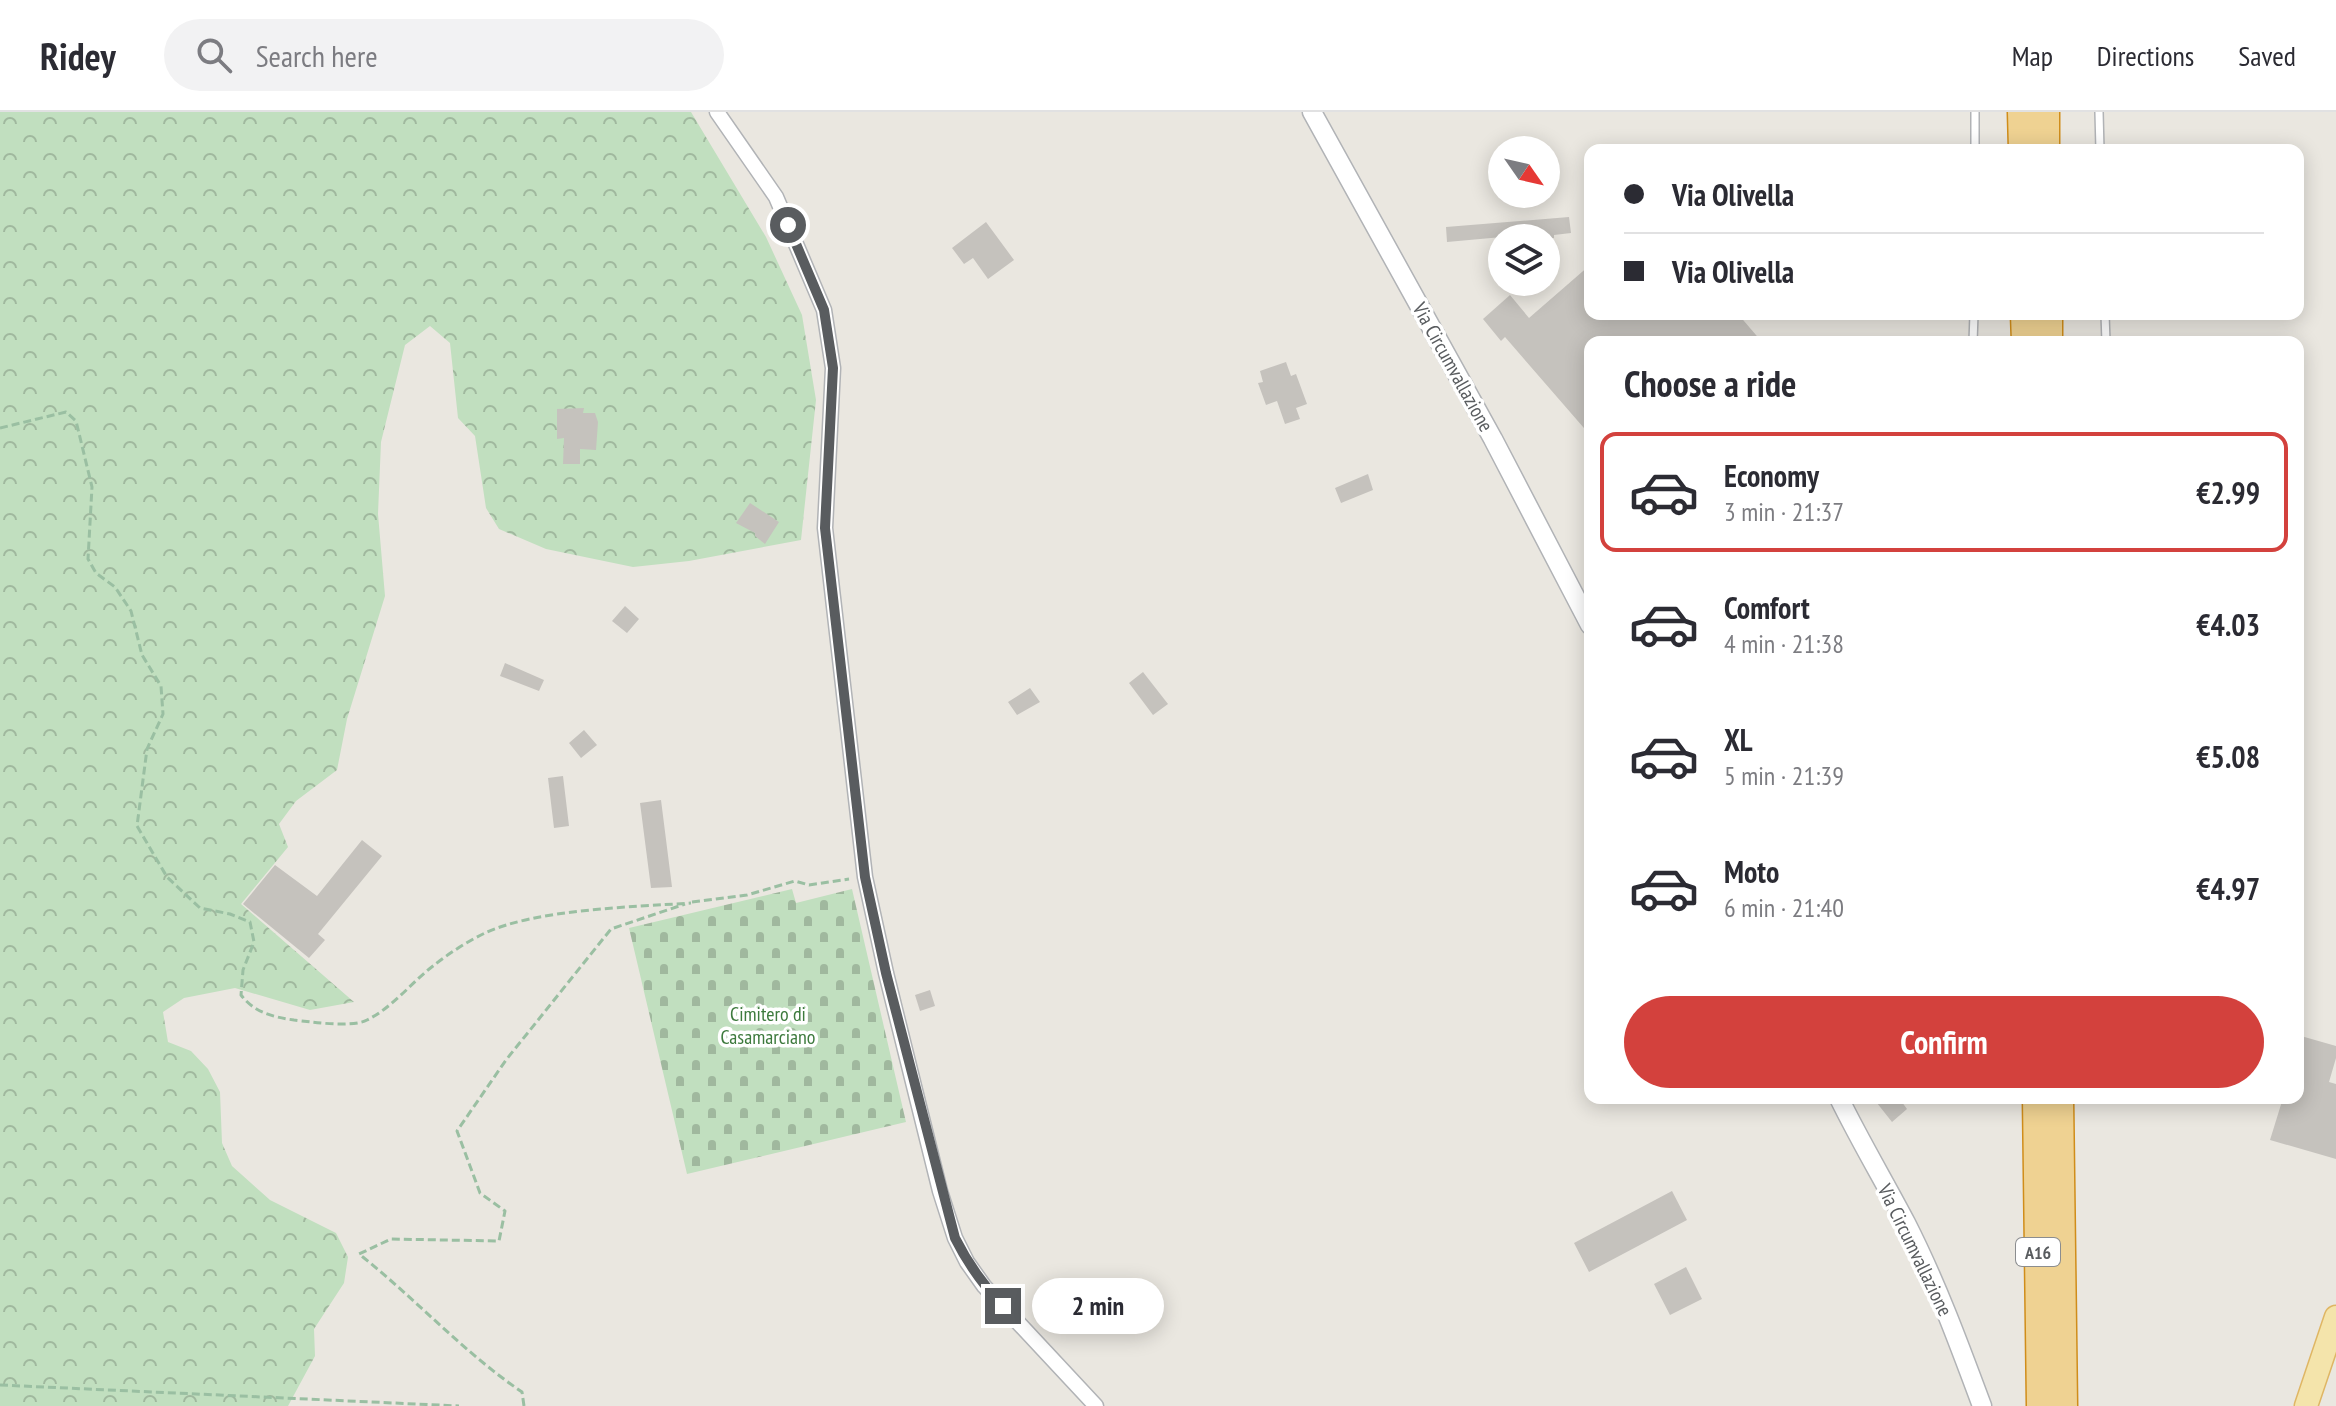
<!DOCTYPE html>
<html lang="en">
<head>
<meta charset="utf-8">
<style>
  body { margin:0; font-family:"PT Sans Narrow",sans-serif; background:#f2f2f3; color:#2b2b33; height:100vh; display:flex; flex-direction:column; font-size:30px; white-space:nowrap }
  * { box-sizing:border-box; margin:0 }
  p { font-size:26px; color:#7c7c81 }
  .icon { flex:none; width:44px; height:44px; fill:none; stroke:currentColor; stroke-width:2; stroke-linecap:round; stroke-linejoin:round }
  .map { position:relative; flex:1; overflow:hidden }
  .sheet { position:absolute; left:1584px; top:224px; width:720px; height:768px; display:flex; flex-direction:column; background:#fff; border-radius:16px; box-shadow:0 4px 20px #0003 }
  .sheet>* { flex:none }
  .banner { position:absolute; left:1584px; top:32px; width:720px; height:176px; border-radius:16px; box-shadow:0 4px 20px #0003; display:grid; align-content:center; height:176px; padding:0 40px; background:#fff }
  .needle { width:52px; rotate:124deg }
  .fabs { position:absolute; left:1488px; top:24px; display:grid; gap:16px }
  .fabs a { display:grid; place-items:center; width:72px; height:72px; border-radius:50%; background:#fff; box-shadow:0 4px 20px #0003; font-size:40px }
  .end { position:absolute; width:36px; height:36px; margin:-18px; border:10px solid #595c5f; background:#fff; box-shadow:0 0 0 4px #fff }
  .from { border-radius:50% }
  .bubble { position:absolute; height:56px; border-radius:28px; background:#fff; box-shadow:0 4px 20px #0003; font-size:26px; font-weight:700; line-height:56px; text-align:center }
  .banner b { display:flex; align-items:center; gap:28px; height:76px; font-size:30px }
  .banner b+b { border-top:2px solid #e1e1e2 }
  .banner i { width:20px; height:20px; background:#2b2b33 }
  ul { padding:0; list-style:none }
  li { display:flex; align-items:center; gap:24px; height:120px; margin:0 16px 12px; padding:0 24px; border:4px solid transparent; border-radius:16px }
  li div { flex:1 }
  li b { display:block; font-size:30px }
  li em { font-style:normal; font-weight:700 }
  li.current { border-color:#d3413d }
  li>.icon { width:72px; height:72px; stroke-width:1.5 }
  h2 { padding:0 40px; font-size:36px; line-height:96px }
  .cta { display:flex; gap:16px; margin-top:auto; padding:16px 40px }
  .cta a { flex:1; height:92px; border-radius:48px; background:#d3413d; color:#fff; font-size:32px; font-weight:700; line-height:92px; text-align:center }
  header { display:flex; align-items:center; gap:48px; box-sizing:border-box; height:112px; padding:0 40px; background:#fff; border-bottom:2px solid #e1e1e2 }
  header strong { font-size:38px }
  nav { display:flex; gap:44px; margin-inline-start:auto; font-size:28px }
  .search { width:560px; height:72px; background:#f2f2f3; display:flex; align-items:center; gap:20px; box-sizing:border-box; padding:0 28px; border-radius:44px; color:#7c7c81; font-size:30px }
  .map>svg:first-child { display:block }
  .forest { fill:url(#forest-crowns) }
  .cemetery { fill:url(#cemetery-stones) }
  .building { fill:#c5c2bd }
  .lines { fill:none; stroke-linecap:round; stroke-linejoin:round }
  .service-casing { stroke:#b1b3b6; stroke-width:10 }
  .minor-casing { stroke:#b1b3b6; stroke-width:17 }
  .tertiary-casing { stroke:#b1b3b6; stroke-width:21 }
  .primary-casing { stroke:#dfb664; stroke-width:25 }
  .motorway-casing { stroke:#d08d1a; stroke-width:29 }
  .path { stroke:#9abfa2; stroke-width:3; stroke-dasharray:8 4; stroke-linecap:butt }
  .service { stroke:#fff; stroke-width:7 }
  .minor { stroke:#fff; stroke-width:14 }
  .tertiary { stroke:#fff; stroke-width:18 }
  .primary { stroke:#f4e4ab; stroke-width:22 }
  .motorway { stroke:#efd292; stroke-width:26 }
  .route { stroke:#595c5f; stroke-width:10 }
  .labels { text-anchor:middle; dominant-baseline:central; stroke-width:7; stroke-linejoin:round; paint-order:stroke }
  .shield { fill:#fff; stroke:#8b8d8f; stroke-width:2 }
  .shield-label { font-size:18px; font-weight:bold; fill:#595c5f }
  .street-label { font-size:20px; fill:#595c5f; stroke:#fff }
  .park-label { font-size:20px; fill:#3d7a3d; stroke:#fff }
</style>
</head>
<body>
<header>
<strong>Ridey</strong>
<div class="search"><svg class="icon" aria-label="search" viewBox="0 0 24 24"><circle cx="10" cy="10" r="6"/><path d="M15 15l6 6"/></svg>Search here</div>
<nav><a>Map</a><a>Directions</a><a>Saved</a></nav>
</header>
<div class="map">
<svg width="2336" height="1294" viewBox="0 0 2336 1294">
  <defs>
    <pattern id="forest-crowns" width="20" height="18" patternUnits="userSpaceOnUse" patternTransform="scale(2)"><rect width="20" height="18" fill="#c1dfbf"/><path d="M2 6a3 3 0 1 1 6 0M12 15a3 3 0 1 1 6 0" fill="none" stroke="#a0b89e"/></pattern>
    <pattern id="cemetery-stones" width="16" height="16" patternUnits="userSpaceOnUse" patternTransform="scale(2)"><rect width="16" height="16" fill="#c1dfbf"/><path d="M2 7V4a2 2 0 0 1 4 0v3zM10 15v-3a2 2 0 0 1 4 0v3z" fill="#a0b89e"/></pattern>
  </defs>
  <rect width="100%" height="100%" fill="#eae7e0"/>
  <path class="forest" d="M0 0H691L766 125 802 203 816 288 801 428 689 449 633 455 546 437 499 417 486 396 475 324 458 306 450 231 430 214 405 233 381 330 378 402 385 484 347 607 337 658 296 689 279 712 288 735 241 792 354 890 310 898 235 876 184 886 163 900 168 930 191 939 208 957 220 980 222 1031 232 1054 270 1088 336 1121 348 1145 344 1171 314 1217 315 1244 288 1294H0Z"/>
  <path class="cemetery" d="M792 777 796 791 852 777 906 1010 687 1062 629 816Z"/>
  <path class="building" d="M1569 105 1571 121 1554 123V126H1513V124L1447 130 1446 115Z
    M986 110 1014 148 988 167 973 146 964 152 952 136Z
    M1590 153V202H1738L1762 230H1590V323L1505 225 1501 229 1483 207 1510 183 1529 206Z
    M1286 250 1291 264 1296 262 1307 292 1296 296 1300 307 1285 312 1277 289 1266 293 1258 271 1263 270 1260 259Z
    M584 296 583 301H595L598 310 596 338 580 337V352H563L564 326 557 327V297Z
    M1368 362 1373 378 1341 391 1335 376Z
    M750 391 779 410 765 432 755 424V421L736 411Z
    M625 494 639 507 627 521 612 509Z
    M505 551 544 568 539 579 500 564Z
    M1143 560 1168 592 1153 603 1129 571Z
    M1030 576 1040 590 1017 603 1008 590Z
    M584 618 597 633 581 646 569 631Z
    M563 664 569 714 554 716 548 666Z
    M661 688 672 775 651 776 640 691Z
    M362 728 382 744 318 822 325 828 309 846 243 792 275 753 317 784Z
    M930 878 935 894 920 899 915 883Z
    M2301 924 2336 934V946L2329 970 2336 972V1047L2270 1028 2283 986H2298V934Z
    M1873 986H1899L1907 997 1892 1010Z
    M1672 1079 1687 1108 1589 1160 1574 1131Z
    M1686 1155 1702 1187 1670 1203 1654 1172Z"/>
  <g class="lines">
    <g class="service-casing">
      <path id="service" d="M2099 0 2100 38
        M1975 38V0
        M2105 202 2106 230
        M1973 230 1974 202"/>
    </g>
    <g class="minor-casing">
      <path id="minor" d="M717 0 776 85 824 198 833 256 825 416 865 765 886 861 940 1079 955 1126 967 1150 984 1174 1096 1294"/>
    </g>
    <g class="tertiary-casing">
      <path id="tertiary" d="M1312 0 1493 327 1590 513
        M1839 986C1860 1029 1884 1069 1906 1111 1936 1170 1959 1232 1982 1294"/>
    </g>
    <g class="primary-casing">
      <path id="primary" d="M2306 1294 2336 1205"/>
    </g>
    <g class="motorway-casing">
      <path id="motorway" d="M2021 0 2022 38
        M2046 0V38
        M2024 202 2025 230
        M2049 202V230
        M2036 986 2040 1294
        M2060 986 2064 1294"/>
    </g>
    <path class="path" d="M0 316 66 300 76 309 92 375 88 447 96 461 115 475 131 499 142 543 161 574 163 602 147 637 137 714 167 765 200 796 230 802 250 810 254 830 243 858 241 883C254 900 272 905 294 908 311 910 352 916 367 908 393 895 411 871 433 854 448 842 468 829 485 821 537 797 632 795 691 791
      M692 790 747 783 795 769 809 773 849 767
      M0 1273 459 1294
      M524 1294 522 1280C463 1240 415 1186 359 1142L391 1127 499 1129 505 1099 480 1081 457 1019 506 948 611 817 685 792"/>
    <use href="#service" class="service"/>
    <use href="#minor" class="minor"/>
    <use href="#tertiary" class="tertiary"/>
    <use href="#primary" class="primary"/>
    <use href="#motorway" class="motorway"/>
  </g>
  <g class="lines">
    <path class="route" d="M788 113 824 198 833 256 825 416 865 765 886 861 955 1126C968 1152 983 1173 1003 1194"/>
  </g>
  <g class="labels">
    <rect class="shield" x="2016" y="1126" width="44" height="28" rx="6"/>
    <g class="shield-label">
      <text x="2038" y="1140">A16</text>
    </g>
    <g class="street-label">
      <text transform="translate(1453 255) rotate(61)">Via Circumvallazione</text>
      <text transform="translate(1915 1138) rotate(64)">Via Circumvallazione</text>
    </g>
    <g class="park-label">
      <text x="768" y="902">Cimitero di<tspan x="768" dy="23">Casamarciano</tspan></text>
    </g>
  </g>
</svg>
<div class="fabs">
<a><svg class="needle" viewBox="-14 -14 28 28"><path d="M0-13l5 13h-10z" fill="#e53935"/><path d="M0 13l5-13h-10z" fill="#7c7c81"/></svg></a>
<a><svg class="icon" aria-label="layers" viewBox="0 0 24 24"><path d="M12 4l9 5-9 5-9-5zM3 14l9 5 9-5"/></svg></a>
</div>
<i class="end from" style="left:788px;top:113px"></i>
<i class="end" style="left:1003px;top:1194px"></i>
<div class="bubble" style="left:1032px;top:1166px;width:132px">2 min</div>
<div class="banner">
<b><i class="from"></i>Via Olivella</b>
<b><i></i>Via Olivella</b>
</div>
<section class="sheet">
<h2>Choose a ride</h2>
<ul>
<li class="current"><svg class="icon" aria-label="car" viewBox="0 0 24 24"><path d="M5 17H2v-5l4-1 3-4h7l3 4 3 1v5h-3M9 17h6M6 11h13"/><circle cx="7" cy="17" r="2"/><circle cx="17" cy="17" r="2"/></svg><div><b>Economy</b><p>3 min · 21:37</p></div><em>€2.99</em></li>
<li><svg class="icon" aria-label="car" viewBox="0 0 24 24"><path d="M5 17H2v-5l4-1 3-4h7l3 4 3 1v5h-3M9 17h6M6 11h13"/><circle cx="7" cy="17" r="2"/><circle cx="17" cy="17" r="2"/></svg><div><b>Comfort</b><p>4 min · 21:38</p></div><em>€4.03</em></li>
<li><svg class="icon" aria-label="car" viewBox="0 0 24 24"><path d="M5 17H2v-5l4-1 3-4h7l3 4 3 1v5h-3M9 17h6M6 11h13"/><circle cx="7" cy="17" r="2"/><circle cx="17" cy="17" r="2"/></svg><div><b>XL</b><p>5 min · 21:39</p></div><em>€5.08</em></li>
<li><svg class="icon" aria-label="car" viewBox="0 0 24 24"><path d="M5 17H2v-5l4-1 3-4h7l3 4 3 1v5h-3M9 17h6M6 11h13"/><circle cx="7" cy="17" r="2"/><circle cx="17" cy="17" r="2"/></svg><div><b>Moto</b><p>6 min · 21:40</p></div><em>€4.97</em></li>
</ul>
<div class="cta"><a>Confirm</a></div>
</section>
</div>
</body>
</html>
